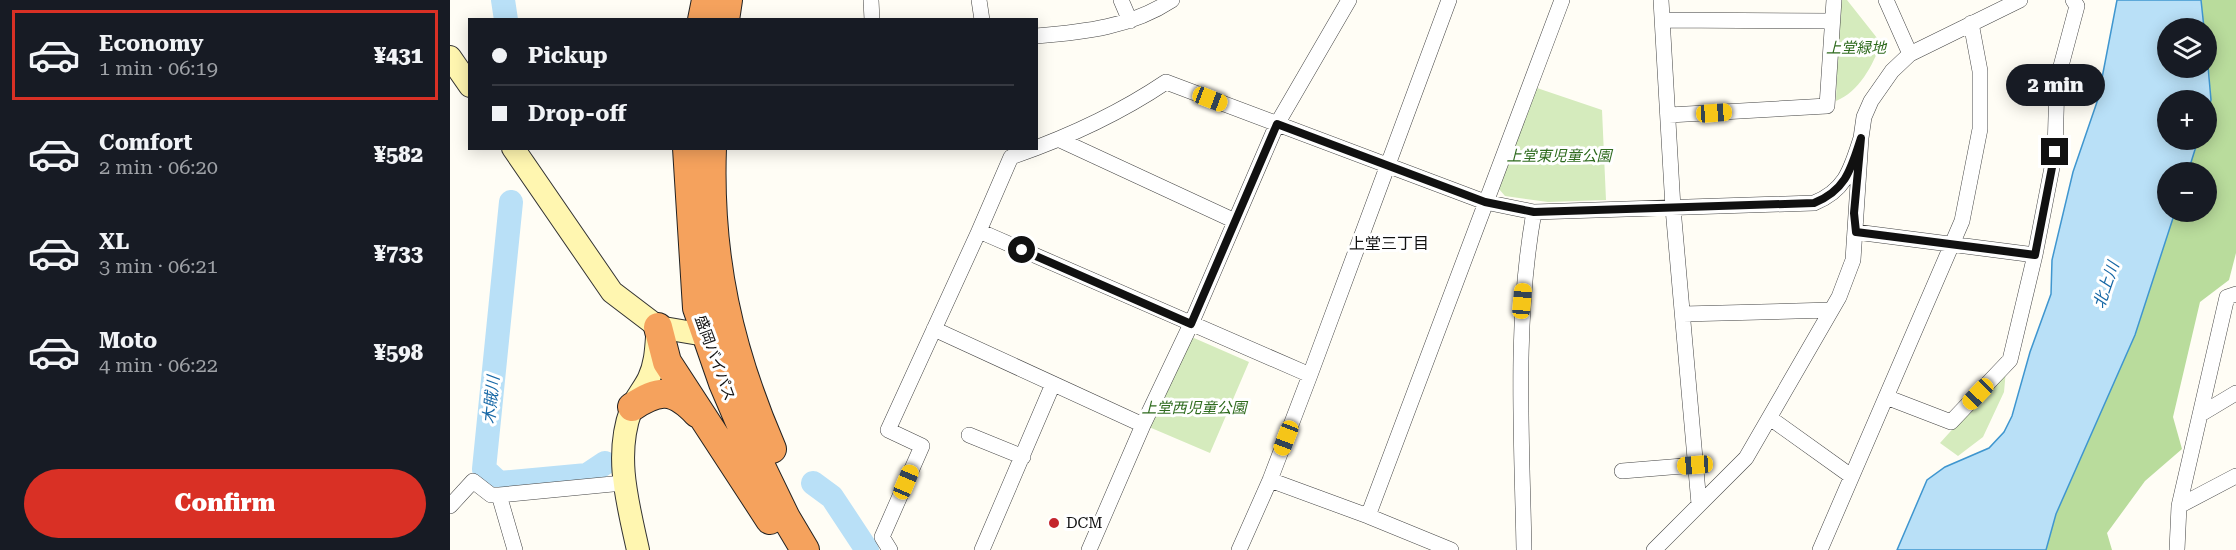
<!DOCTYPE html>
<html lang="en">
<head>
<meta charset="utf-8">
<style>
  body { margin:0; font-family:"Roboto Serif","Noto Sans JP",serif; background:#20242c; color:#f1f3f6; height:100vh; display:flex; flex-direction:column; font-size:22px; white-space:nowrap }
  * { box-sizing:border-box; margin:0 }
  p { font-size:20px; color:#9ea1a6 }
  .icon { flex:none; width:33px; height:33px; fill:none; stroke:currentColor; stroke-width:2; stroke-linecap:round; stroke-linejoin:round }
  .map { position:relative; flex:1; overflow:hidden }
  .sheet { display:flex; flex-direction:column; background:#171b24; width:450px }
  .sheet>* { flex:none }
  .guide { position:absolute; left:18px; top:18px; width:570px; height:132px; border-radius:0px; box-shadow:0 3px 15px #0003; display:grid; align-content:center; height:132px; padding:0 24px; background:#171b24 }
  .tools { position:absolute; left:1707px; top:18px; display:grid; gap:12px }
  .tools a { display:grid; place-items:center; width:60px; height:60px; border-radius:50%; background:#171b24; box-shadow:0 3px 15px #0003; font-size:30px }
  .end { position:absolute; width:27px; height:27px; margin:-14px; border:8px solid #111; background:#fff; box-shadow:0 0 0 3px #fff }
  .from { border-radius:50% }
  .bubble { position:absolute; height:42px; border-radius:21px; background:#171b24; box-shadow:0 3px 15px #0003; font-size:20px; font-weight:800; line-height:42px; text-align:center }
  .car { position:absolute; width:18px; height:36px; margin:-18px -9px; border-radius:8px; box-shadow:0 0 4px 2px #0007; background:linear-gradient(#f5c518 24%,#345 0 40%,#f5c518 0 76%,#345 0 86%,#f5c518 0) }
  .guide b { display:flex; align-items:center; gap:21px; height:57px; font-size:22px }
  .guide b+b { border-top:2px solid #363941 }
  .guide i { width:15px; height:15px; background:#f1f3f6 }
  ul { padding:10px 0 0; list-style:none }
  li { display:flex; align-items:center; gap:18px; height:90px; margin:0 12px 9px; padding:0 12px; border:3px solid transparent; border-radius:0px }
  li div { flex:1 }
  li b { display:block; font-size:22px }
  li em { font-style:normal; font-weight:800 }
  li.on { border-color:#d93025 }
  li>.icon { width:54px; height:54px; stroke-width:1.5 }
  .primary-button { display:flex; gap:12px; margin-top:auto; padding:12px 24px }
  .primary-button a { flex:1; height:69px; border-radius:36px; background:#d93025; color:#fff; font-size:24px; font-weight:800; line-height:69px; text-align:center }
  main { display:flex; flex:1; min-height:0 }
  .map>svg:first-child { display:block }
  .green { fill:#d5ebbd }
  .forest { fill:#b9dc9c }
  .water { fill:#b9e0f7; stroke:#3f96cf; stroke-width:1.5 }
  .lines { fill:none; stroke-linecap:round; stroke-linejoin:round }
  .river { stroke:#b9e0f7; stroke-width:24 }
  .street-casing { stroke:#444; stroke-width:16 }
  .secondary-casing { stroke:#333; stroke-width:24 }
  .highway-casing { stroke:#222; stroke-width:30 }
  .street { stroke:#fff; stroke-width:15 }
  .secondary { stroke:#fff6b0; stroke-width:22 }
  .highway { stroke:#f5a25d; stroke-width:28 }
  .route { stroke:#111; stroke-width:8 }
  .poi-dot { fill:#c4262e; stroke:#fff; stroke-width:2 }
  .labels { text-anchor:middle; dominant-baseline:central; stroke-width:6; stroke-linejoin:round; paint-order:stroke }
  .park-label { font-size:15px; font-style:italic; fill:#2f6b1f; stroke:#fff }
  .street-label { font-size:15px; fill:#111; stroke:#fff }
  .poi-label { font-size:15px; fill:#111; stroke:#fff; text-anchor:start }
  .neighbourhood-label { font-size:16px; fill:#111; stroke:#fff }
  .water-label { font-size:16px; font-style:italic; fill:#1768a6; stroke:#fff }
</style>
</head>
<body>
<main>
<section class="sheet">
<ul>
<li class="on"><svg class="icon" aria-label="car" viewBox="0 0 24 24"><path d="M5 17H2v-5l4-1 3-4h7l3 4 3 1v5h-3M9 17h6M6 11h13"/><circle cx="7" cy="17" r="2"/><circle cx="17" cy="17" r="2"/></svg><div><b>Economy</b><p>1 min · 06:19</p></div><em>¥431</em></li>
<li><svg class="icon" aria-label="car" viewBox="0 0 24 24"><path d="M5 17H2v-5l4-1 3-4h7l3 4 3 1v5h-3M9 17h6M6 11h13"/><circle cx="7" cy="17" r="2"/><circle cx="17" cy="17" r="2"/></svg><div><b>Comfort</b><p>2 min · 06:20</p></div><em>¥582</em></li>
<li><svg class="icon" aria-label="car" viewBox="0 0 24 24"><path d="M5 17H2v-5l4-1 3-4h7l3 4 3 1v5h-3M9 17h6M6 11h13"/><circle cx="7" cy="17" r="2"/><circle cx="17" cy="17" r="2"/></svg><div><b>XL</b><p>3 min · 06:21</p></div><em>¥733</em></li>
<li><svg class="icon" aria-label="car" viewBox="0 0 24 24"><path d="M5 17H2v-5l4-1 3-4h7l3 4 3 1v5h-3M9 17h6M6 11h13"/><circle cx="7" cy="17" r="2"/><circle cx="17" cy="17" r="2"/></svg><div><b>Moto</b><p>4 min · 06:22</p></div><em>¥598</em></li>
</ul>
<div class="primary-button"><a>Confirm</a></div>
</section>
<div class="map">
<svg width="1786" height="550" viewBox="0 0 1786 550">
  <rect width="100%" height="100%" fill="#fffdf5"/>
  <path class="green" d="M1389 0H1397L1431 43C1423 65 1409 92 1386 101Z
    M1087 88 1152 110 1156 200 1098 202 1055 196 1049 189Z
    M744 338 799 362 760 453 699 427 739 339Z
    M1556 370 1554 392 1533 437 1508 456 1490 443Z"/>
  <path class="forest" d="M1751 0H1786V253L1779 280 1750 302 1723 417 1732 449 1695 481 1657 533 1662 550H1596L1606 514 1685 335 1725 212H1756V172H1738L1748 140H1756L1757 114 1761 100 1756 28H1754Z"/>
  <path class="water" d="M1667 0H1751L1754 28H1718V68H1756L1757 55 1761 100 1757 114 1756 100H1718V140H1748L1738 172H1718V212H1725L1685 335 1606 514 1596 550H1447L1477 480 1495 467 1539 448 1554 432 1562 416 1580 352 1601 294 1602 260 1623 172 1648 99Z"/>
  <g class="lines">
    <path class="river" d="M53 0 56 20
      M61 202 34 469 49 483 137 475 155 463
      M363 483 382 497 417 550"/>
    <g class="street-casing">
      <path id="street" d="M421 0 422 20
        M529 0 532 20
        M671 0 680 21
        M1211 0 1223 208 1249 504
        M1436 0 1460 54
        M1212 20 1381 21
        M586 36C635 32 681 27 722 0
        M1219 115 1377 106 1384 0
        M610 140 785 221
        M529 231 561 157C616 138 667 115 716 82L1035 202 1084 212 1364 203C1396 190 1401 169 1411 138
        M1406 232 1585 255 1605 152 1607 81 1627 6 1623 0
        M1233 314 1381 310
        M484 329 693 425
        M1436 397 1501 422 1560 360 1585 255
        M1751 414 1786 393
        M1320 418 1401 476
        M519 435 573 457
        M1172 471 1245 465
        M820 480 918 516 1001 550
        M49 495 65 550
        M0 506 23 481 41 495H49L173 483
        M1729 506 1786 476
        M918 516 1112 0
        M440 550 432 537 472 446 438 430 529 231 860 375
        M532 550 603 384
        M639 550 693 425 741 324 827 124 899 0
        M789 550 820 480 860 375 999 0
        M1074 550C1072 438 1064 323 1084 212
        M1204 550 1296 458 1389 297 1403 260 1411 138 1414 117 1421 101 1442 71 1460 54 1570 0
        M1370 550 1512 221 1530 129V71L1521 23
        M1727 550 1729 506 1777 297 1786 294"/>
    </g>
    <g class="secondary-casing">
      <path id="secondary" d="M0 57 20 86
        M63 148 162 292 208 327 255 335 268 344
        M188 550C178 504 164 456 181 410 185 398 194 389 199 378 205 365 206 352 207 337"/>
    </g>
    <g class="highway-casing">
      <path id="highway" d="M252 20 256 0
        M275 20 278 0
        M237 148 247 308 273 383 291 425 336 518 355 550
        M262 148C258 257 279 350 322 449
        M208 327 217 362 320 520
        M182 407C209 389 223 388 247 413"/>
    </g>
    <use href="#street" class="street"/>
    <use href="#secondary" class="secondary"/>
    <use href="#highway" class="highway"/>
  </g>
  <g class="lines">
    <path class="route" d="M572 250 741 324 827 124 1035 202 1084 212 1364 203C1396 190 1401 169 1411 138L1404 213 1406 232 1585 255 1605 152"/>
  </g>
  <circle class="poi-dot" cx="604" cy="523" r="6"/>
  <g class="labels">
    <g class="park-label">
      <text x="1406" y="48">上堂緑地</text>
      <text x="1109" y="156">上堂東児童公園</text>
      <text x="744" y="408">上堂西児童公園</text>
    </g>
    <g class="street-label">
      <text transform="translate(265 358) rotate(70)">盛岡バイパス</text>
    </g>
    <g class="poi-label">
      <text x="616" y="523">DCM</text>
    </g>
    <g class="neighbourhood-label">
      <text x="939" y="243">上堂三丁目</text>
    </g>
    <g class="water-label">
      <text transform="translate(1656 285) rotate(-71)">北上川</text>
      <text transform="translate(41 400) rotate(-84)">木賊川</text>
    </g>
  </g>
</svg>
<div class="tools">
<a><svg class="icon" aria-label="layers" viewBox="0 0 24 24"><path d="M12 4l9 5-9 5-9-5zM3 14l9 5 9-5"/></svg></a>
<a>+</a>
<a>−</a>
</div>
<i class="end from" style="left:572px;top:250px"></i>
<i class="end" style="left:1605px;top:152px"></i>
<div class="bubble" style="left:1556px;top:64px;width:99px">2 min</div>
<i class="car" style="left:760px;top:99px;rotate:111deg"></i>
<i class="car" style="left:1264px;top:113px;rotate:86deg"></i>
<i class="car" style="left:1072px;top:301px;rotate:5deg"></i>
<i class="car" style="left:1528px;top:394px;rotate:224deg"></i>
<i class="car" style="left:836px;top:438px;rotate:201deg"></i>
<i class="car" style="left:1245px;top:465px;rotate:266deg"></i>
<i class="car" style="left:456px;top:482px;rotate:23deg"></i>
<div class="guide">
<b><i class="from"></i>Pickup</b>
<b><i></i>Drop-off</b>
</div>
</div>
</main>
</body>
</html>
